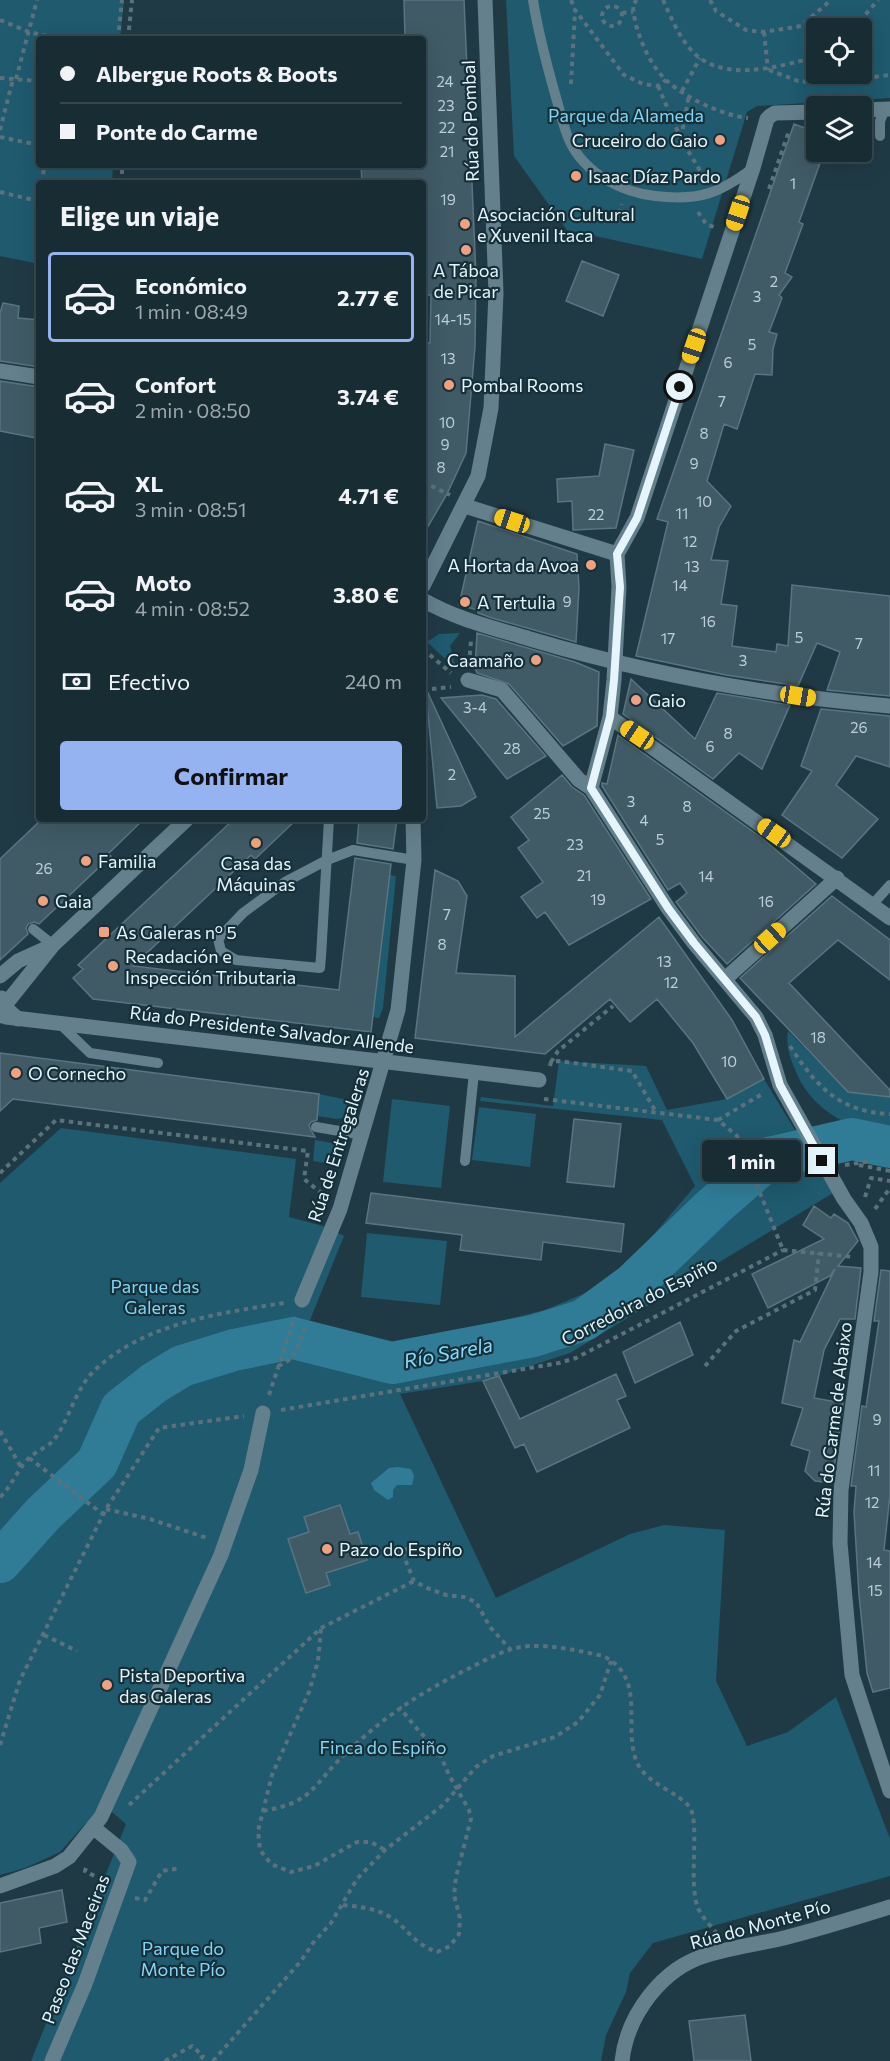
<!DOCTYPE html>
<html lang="es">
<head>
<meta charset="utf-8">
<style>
  body { margin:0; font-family:Commissioner,sans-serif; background:#253840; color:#f1f3f6; height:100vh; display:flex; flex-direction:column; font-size:22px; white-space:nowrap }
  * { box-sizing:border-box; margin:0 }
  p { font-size:20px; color:#9fa7ac }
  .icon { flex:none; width:33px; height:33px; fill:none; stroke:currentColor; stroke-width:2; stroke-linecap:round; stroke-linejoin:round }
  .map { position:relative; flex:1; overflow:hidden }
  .details { position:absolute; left:36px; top:180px; width:390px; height:642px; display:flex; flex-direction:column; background:#182c34; border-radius:6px; box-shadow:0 6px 24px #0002,0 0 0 2px #36484f }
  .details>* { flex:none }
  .guide { position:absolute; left:36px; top:36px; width:390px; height:132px; border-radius:6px; box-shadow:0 6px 24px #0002,0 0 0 2px #36484f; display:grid; align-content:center; height:132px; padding:0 24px; background:#182c34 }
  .fabs { position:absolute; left:806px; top:18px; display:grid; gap:12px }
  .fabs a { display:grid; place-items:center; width:66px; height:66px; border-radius:6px; background:#182c34; box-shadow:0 6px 24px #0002,0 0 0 2px #36484f; font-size:30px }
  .end { position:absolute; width:27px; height:27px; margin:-14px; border:8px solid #e5f5fb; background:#111; box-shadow:0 0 0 3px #111 }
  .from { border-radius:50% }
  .bubble { position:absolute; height:42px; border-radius:6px; background:#182c34; box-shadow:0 6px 24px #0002,0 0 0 2px #36484f; font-size:20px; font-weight:700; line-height:42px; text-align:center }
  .car { position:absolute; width:18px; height:36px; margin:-18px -9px; border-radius:8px; box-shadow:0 0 4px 2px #0007; background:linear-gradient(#f5c518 24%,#345 0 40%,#f5c518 0 76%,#345 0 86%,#f5c518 0) }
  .guide b { display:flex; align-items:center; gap:21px; height:57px; font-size:22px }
  .guide b+b { border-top:2px solid #36484f }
  .guide i { width:15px; height:15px; background:#f1f3f6 }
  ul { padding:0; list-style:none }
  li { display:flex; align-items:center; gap:18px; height:90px; margin:0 12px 9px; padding:0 12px; border:3px solid transparent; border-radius:6px }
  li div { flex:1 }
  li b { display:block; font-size:22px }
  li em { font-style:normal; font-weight:700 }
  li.current { border-color:#95b2f1 }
  li>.icon { width:54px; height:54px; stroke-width:1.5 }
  h2 { padding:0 24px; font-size:27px; line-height:72px }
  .pay { display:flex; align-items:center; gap:15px; height:66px; padding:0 24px; font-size:22px }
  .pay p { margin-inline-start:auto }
  .button { display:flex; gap:12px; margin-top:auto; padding:12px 24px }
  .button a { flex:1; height:69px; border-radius:6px; background:#95b2f1; color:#111; font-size:24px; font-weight:700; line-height:69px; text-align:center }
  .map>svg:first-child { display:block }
  .green { fill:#1f5a6f; fill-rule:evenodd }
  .water { fill:#307c97 }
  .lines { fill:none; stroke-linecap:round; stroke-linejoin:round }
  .river { stroke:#307c97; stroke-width:42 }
  .building { fill:#405b66; stroke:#597581; stroke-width:1.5 }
  .path { stroke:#5b727c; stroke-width:4; stroke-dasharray:4.5 4.5; stroke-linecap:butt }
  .lane { stroke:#64808c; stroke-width:10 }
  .street { stroke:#64808c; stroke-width:15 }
  .secondary { stroke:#64808c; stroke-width:15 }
  .route { stroke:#e5f5fb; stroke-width:8 }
  .poi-dot { fill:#f1a17d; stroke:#16303a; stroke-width:2 }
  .labels { text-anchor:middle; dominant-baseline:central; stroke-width:4.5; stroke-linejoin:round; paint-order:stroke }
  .number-label { font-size:15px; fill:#bcced6 }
  .park-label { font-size:18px; fill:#83d4f5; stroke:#16303a }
  .street-label { font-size:18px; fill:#e5f5fb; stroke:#16303a }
  .poi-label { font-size:18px; fill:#e5f5fb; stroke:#16303a; text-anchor:start }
  .water-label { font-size:20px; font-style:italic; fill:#89dbfb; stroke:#16303a }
</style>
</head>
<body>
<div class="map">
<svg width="890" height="2061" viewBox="0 0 890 2061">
  <rect width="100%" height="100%" fill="#203a45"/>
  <path class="green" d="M0 0H124L120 39H39V165H113L112 183H39V264L0 256Z
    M506 0H890V98L757 106 747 112 702 259 567 230 514 156ZM816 28H861V74H816Z
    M460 633 450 646 456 669 427 642 439 634Z
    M390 875 396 876 383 1008 379 1018 373 1017Z
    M788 1031 848 1092 890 1097V1137C848 1129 809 1109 794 1067 789 1054 786 1045 788 1031Z
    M559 1061 646 1066 667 1110 727 1099 764 1079 833 1193 570 1353 483 1381 400 1394 496 1598 630 1534 664 1525 725 1530 716 1681 747 1746 788 1732 836 1697 890 1839V1876L653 1943 630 1973 626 1992 606 2035 601 2061H31L126 1824 112 1812 85 1824 60 1852 25 1868 0 1875V1183L61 1128 296 1159 289 1217 323 1226 344 1236 308 1325 339 1342 371 1347 402 1345 545 1310 614 1281 695 1186 662 1120 480 1101 481 1097 553 1106Z
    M319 1094 343 1099 351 1103 352 1110 350 1117 337 1119 317 1116Z
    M392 1099 450 1106 441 1188 383 1182Z
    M479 1107 536 1114 530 1167 472 1160Z
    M315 1140 343 1145 338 1165 313 1161Z
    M367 1233 447 1241 440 1305 361 1297Z"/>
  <path class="water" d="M398 1467 411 1469 414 1476 412 1485H397L393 1490V1497L388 1500 374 1490 371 1483 389 1468Z"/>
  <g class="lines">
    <path class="river" d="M0 1562 43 1514 97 1463 121 1409 154 1383 182 1366 234 1350 293 1338 392 1363 533 1336 584 1320 633 1284 714 1206 769 1158 852 1139 890 1147"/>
  </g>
  <path class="building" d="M404 0H464L476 276 475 346 466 453 447 494 423 535V428L426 371H423V342L430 343 431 295H423V183H362L361 165H423V39H405Z
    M794 124 816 132V152H824L799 222 803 224 785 273 792 277 779 295 782 298 769 332 777 334 773 349 772 375 755 374 737 429 724 424 716 451 707 481 731 506 719 527 711 560 728 561 721 604 737 606 732 646 776 652 777 644 788 646 792 585 890 596V696L827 690 840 652 817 643 798 686 726 675 636 656 668 522 657 519Z
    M582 261 619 275 603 316 566 301Z
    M3 303 19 306 18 318 39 320V367L0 361V313Z
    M0 381 39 387V436L36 438 0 431Z
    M605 444 634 450 616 528 573 530 572 501 558 502 557 479 599 476Z
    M478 521 577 554 579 588 576 642 492 618 478 613V610L459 605Z
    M477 633 575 662 599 672 597 726 563 746 509 684 477 673 475 668Z
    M631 679 695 739 717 693 790 705 762 769 739 753 713 779 623 714Z
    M426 693H428L476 797 461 806 437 808Z
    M482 695 496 699 546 756 507 779 441 698Z
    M821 709 890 716V767L856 756 836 785 878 819 842 858 782 815 812 771 801 766Z
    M618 735 762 838 816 884 727 964 702 937 676 902 687 893 680 883 668 890 602 786V783L607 784Z
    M562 775 572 787 584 795 651 899 569 945 545 912 537 918 521 897 543 882 518 848 529 840 511 817Z
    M42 819H144L108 854 111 856 39 924 34 922 28 924 26 928 28 934 0 960V859Z
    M234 819H297L255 859 251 855 133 966 339 990 355 858 391 864 371 1032 93 999 73 978 83 969 78 965Z
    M359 819H397L393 849 357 843Z
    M435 870 458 881 467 896 456 973 515 976V1037L659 917 732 1020 764 1079 727 1099 693 1043 657 999 630 1022 610 999 545 1054 415 1038Z
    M832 896 890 940V980L838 940 789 983 890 1090V1097L848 1092 740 978Z
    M0 1053 319 1094 317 1120 311 1122 309 1126 315 1137 13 1099 0 1111Z
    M574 1119 621 1124 614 1187 567 1182Z
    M371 1193 624 1224 621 1252 543 1242 541 1260 460 1250 462 1235 366 1223Z
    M814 1206 831 1218 834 1214 848 1223 858 1241 838 1266 861 1268 855 1319H840L824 1350 814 1398 843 1403 832 1483 815 1481 805 1471 810 1451 791 1445 803 1408 782 1403 794 1340 800 1342 835 1269 830 1276 768 1308 752 1274 824 1239 803 1225Z
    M881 1270 890 1271V1495L884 1550 890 1551V1688L873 1692 867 1673 859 1595 854 1512 856 1486H851L862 1406 866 1407 879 1321H874Z
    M680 1322 693 1355 635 1383 623 1352Z
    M616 1374 626 1396 617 1400 630 1428 537 1472 524 1444 515 1448 483 1381 499 1376 520 1419Z
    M340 1505 350 1534 358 1532 367 1560 326 1573 330 1585 306 1593 288 1539 309 1532 304 1517Z
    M62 1890 67 1922 39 1928 41 1943 0 1952V1903Z
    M745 2015 751 2061H694L689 2021Z"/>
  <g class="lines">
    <path class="path" d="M571 0 575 10 624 75 643 84 658 86 666 80
      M637 0 633 4C633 28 649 65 667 81 688 99 721 115 748 118
      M663 0C670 15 677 32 687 45 717 86 776 67 816 57
      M710 0 716 11 746 30 764 32 801 26 831 0
      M602 16a10 10 0 1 1 20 0a10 10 0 1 1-20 0Z
      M622 13 633 12
      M0 20 29 32 60 39
      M854 28 878 0
      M764 32 768 70
      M118 39 122 0
      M128 39 132 0
      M769 70 798 81 825 83 890 75
      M0 78 39 81
      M16 79 37 0
      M571 84 575 11
      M658 86 681 139 705 179
      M682 91 700 58
      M0 130 13 79
      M0 137 39 145
      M681 138 689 95
      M41 183 45 165
      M122 183V165
      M769 189 789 131
      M0 192 38 201 39 194
      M698 212 706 224 714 227
      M616 222 622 204
      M423 482 450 495
      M423 649 451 673
      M469 664 471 641
      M423 690 451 687
      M790 1046C816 1086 839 1112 890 1114
      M551 1062 558 1051 613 1006
      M550 1066 551 1062 559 1061 632 1071 656 1112
      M544 1099 718 1120 737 1136 783 1250
      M718 1120 764 1093
      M845 1165 871 1161
      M859 1165 890 1171
      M0 1173 56 1120 308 1151 304 1179 325 1196
      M865 1197 871 1178 890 1181
      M875 1209 890 1188
      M783 1250 854 1257
      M278 1366C296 1360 299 1344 305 1328
      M705 1366 736 1331 815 1290 819 1253
      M269 1395 295 1317
      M281 1410 559 1363 576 1358 783 1250
      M0 1431 21 1467
      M29 1458 104 1515
      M0 1497C12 1486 16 1472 27 1460 34 1452 46 1448 53 1441 69 1421 74 1392 92 1373 140 1324 219 1313 284 1303
      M106 1509 150 1519 207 1538
      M417 1543 402 1552 414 1581 427 1588 446 1595 464 1597 476 1602 490 1627 510 1649
      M321 1629 318 1661 309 1692 272 1775 258 1831 260 1850 271 1864 291 1872 314 1866 357 1842H371L385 1850
      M44 1635 77 1651
      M0 1745 20 1680 106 1509 159 1428 244 1416
      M129 1805 321 1628 414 1581
      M263 1811C315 1802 312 1785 346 1753 386 1715 421 1692 470 1668 489 1658 509 1647 530 1646 554 1645 580 1651 603 1656 647 1677 623 1726 636 1760 644 1784 680 1792 690 1808 700 1824 688 1883 698 1908 702 1917 711 1926 717 1934
      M86 1868 85 1871 100 1879 102 1875
      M135 1898 145 1900 162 1871 181 1868
      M343 1905C360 1907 376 1908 390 1917 410 1930 411 1942 437 1952L450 1946 459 1934 460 1918 454 1895 456 1877 471 1819 469 1810 449 1775 438 1750 419 1731 399 1707
      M165 2061 192 2046 203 2056 199 2061
      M213 2061 301 1961 313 1943 331 1923 357 1879 385 1850 443 1805 476 1767 493 1756 555 1737 578 1722 600 1695 611 1661"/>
    <path class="lane" d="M533 0C538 32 546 62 555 94 560 110 563 127 570 142 586 174 621 192 655 196 698 201 719 194 753 168
      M880 136V121L885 109
      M329 819 321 957 320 968 236 960 221 951 218 939 243 913 285 882 327 860 353 850 414 860
      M872 905 890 885
      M33 929 53 945
      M60 1024 90 1053 158 1063
      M316 1127 363 1135
      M465 1161 474 1072"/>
    <path class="street" d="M861 110 890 109
      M0 371 39 377
      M465 506 617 554
      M423 600C456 619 494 628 530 639 648 674 768 696 890 706
      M468 680 502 690 579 780 591 788 668 908 694 943 756 1017 765 1035 780 1085 844 1199 861 1223 871 1247V1272L841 1490 840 1543 852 1675 890 1791
      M610 717 890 918
      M591 788 610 717 614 680 619 587 617 554 637 518 753 168 767 119 770 116 775 113 816 112
      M725 979 837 878
      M6 1017 539 1080
      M302 1300 340 1209 398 1010 414 860 413 819
      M0 1886 55 1866 69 1857 101 1817 221 1555 251 1470 263 1413
      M52 2061 85 1984 129 1862 121 1850 94 1828
      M622 2061C627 2015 662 1968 707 1955 732 1947 758 1944 784 1938 820 1929 855 1918 890 1907"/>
    <path class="secondary" d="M423 586 478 476 491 408 496 293 485 0
      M0 976 18 961 51 946
      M2 998 8 1010 18 1019
      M0 1016 5 1005 53 945 187 819"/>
  </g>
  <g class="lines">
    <path class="route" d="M680 387 637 518 617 554 620 587 614 680 610 717 591 788 668 908 694 943 756 1017 765 1035 780 1085 822 1161"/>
  </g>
  <g class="poi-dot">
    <circle cx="720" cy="140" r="6"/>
    <circle cx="576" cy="176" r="6"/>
    <circle cx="465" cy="224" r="6"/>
    <circle cx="466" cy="250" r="6"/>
    <circle cx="449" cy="385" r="6"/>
    <circle cx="591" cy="565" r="6"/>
    <circle cx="465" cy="602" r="6"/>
    <circle cx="536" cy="660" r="6"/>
    <circle cx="636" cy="700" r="6"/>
    <circle cx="256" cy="843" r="6"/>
    <circle cx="86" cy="861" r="6"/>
    <circle cx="43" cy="901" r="6"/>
    <rect x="98" y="926" width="12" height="12" rx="3"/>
    <circle cx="113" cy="966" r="6"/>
    <circle cx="16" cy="1073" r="6"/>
    <circle cx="327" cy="1549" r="6"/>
    <circle cx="107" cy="1685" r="6"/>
  </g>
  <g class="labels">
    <g class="number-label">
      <text x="445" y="81">24</text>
      <text x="446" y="105">23</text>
      <text x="447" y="127">22</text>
      <text x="447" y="151">21</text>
      <text x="793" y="183">1</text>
      <text x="448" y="199">19</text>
      <text x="774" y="281">2</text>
      <text x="757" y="296">3</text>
      <text x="453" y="319">14-15</text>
      <text x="752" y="344">5</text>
      <text x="448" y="358">13</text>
      <text x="728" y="362">6</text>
      <text x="722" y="401">7</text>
      <text x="447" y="422">10</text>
      <text x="704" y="433">8</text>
      <text x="445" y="444">9</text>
      <text x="694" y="463">9</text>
      <text x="441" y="467">8</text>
      <text x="704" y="501">10</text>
      <text x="682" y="513">11</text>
      <text x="596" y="514">22</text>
      <text x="690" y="541">12</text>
      <text x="692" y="566">13</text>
      <text x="680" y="585">14</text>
      <text x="567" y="601">9</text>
      <text x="708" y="621">16</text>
      <text x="799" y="637">5</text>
      <text x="668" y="638">17</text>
      <text x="859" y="643">7</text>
      <text x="743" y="660">3</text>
      <text x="475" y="707">3-4</text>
      <text x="859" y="727">26</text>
      <text x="728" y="733">8</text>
      <text x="710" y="746">6</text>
      <text x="512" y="748">28</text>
      <text x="452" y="774">2</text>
      <text x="631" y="801">3</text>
      <text x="687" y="806">8</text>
      <text x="542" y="813">25</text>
      <text x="644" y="820">4</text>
      <text x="660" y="839">5</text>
      <text x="575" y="844">23</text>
      <text x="44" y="868">26</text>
      <text x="584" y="875">21</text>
      <text x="706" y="876">14</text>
      <text x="598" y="899">19</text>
      <text x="766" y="901">16</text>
      <text x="447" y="914">7</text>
      <text x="442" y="944">8</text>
      <text x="664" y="961">13</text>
      <text x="671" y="982">12</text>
      <text x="818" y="1037">18</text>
      <text x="729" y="1061">10</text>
      <text x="877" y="1419">9</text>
      <text x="874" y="1470">11</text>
      <text x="872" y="1502">12</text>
      <text x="874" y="1562">14</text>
      <text x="875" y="1590">15</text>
    </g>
    <g class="park-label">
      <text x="626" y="115">Parque da Alameda</text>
      <text x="155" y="1286">Parque das<tspan x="155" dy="21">Galeras</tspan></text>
      <text x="383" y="1747">Finca do Espiño</text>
      <text x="183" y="1948">Parque do<tspan x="183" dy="21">Monte Pío</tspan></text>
    </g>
    <g class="street-label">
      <text transform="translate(470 121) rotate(-92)">Rúa do Pombal</text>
      <text transform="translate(272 1029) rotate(7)">Rúa do Presidente Salvador Allende</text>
      <text transform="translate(338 1145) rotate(-72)">Rúa de Entregaleras</text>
      <text transform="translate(639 1301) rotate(-27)">Corredoira do Espiño</text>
      <text transform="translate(833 1420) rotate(-83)">Rúa do Carme de Abaixo</text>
      <text transform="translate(760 1924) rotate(-15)">Rúa do Monte Pío</text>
      <text transform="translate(75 1949) rotate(-69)">Paseo das Maceiras</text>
    </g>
    <g class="poi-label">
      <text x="708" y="140" text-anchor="end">Cruceiro do Gaio</text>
      <text x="588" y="176">Isaac Díaz Pardo</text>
      <text x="477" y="214">Asociación Cultural<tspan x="477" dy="21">e Xuvenil Itaca</tspan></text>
      <text x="466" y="270" text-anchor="middle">A Táboa<tspan x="466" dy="21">de Picar</tspan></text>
      <text x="461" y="385">Pombal Rooms</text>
      <text x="579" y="565" text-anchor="end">A Horta da Avoa</text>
      <text x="477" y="602">A Tertulia</text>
      <text x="524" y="660" text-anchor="end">Caamaño</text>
      <text x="648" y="700">Gaio</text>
      <text x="98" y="861">Familia</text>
      <text x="256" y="863" text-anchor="middle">Casa das<tspan x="256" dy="21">Máquinas</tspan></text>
      <text x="55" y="901">Gaia</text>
      <text x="116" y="932">As Galeras nº 5</text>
      <text x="125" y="956">Recadación e<tspan x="125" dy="21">Inspección Tributaria</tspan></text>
      <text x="28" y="1073">O Cornecho</text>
      <text x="339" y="1549">Pazo do Espiño</text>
      <text x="119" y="1675">Pista Deportiva<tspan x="119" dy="21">das Galeras</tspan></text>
    </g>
    <g class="water-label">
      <text transform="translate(448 1352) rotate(-11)">Río Sarela</text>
    </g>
  </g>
</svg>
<div class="fabs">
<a><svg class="icon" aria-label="locate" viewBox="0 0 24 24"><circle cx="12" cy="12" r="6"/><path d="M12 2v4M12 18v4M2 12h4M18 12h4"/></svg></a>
<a><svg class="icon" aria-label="layers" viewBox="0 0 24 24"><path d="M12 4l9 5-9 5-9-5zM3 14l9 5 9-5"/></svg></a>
</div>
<i class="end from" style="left:680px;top:387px"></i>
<i class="end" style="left:822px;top:1161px"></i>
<div class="bubble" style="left:702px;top:1140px;width:99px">1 min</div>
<i class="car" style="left:738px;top:213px;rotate:198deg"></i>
<i class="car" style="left:694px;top:346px;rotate:199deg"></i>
<i class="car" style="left:512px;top:521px;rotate:288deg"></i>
<i class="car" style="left:798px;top:696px;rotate:99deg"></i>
<i class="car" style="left:637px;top:735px;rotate:304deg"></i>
<i class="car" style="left:774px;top:833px;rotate:305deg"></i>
<i class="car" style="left:770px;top:938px;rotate:48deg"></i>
<div class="guide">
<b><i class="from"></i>Albergue Roots &amp; Boots</b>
<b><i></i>Ponte do Carme</b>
</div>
<section class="details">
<h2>Elige un viaje</h2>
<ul>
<li class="current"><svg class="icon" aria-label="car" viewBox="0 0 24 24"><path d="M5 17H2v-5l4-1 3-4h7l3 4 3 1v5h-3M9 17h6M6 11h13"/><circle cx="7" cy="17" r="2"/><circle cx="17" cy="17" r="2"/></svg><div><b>Económico</b><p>1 min · 08:49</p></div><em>2.77 €</em></li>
<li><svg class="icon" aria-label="car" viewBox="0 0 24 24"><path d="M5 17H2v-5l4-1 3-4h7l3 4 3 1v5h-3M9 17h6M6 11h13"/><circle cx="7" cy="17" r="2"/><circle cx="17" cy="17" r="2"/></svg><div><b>Confort</b><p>2 min · 08:50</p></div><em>3.74 €</em></li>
<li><svg class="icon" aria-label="car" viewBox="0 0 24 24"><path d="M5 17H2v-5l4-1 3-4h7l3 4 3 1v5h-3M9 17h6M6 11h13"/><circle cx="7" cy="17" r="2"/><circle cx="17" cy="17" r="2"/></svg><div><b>XL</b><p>3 min · 08:51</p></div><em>4.71 €</em></li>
<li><svg class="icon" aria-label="car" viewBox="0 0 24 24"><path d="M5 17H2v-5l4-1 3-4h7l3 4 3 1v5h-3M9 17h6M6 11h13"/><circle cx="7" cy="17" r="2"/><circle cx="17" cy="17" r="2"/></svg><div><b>Moto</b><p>4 min · 08:52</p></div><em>3.80 €</em></li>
</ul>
<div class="pay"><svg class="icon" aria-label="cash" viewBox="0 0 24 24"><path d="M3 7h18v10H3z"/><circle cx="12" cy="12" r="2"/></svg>Efectivo<p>240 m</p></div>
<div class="button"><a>Confirmar</a></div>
</section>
</div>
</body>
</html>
